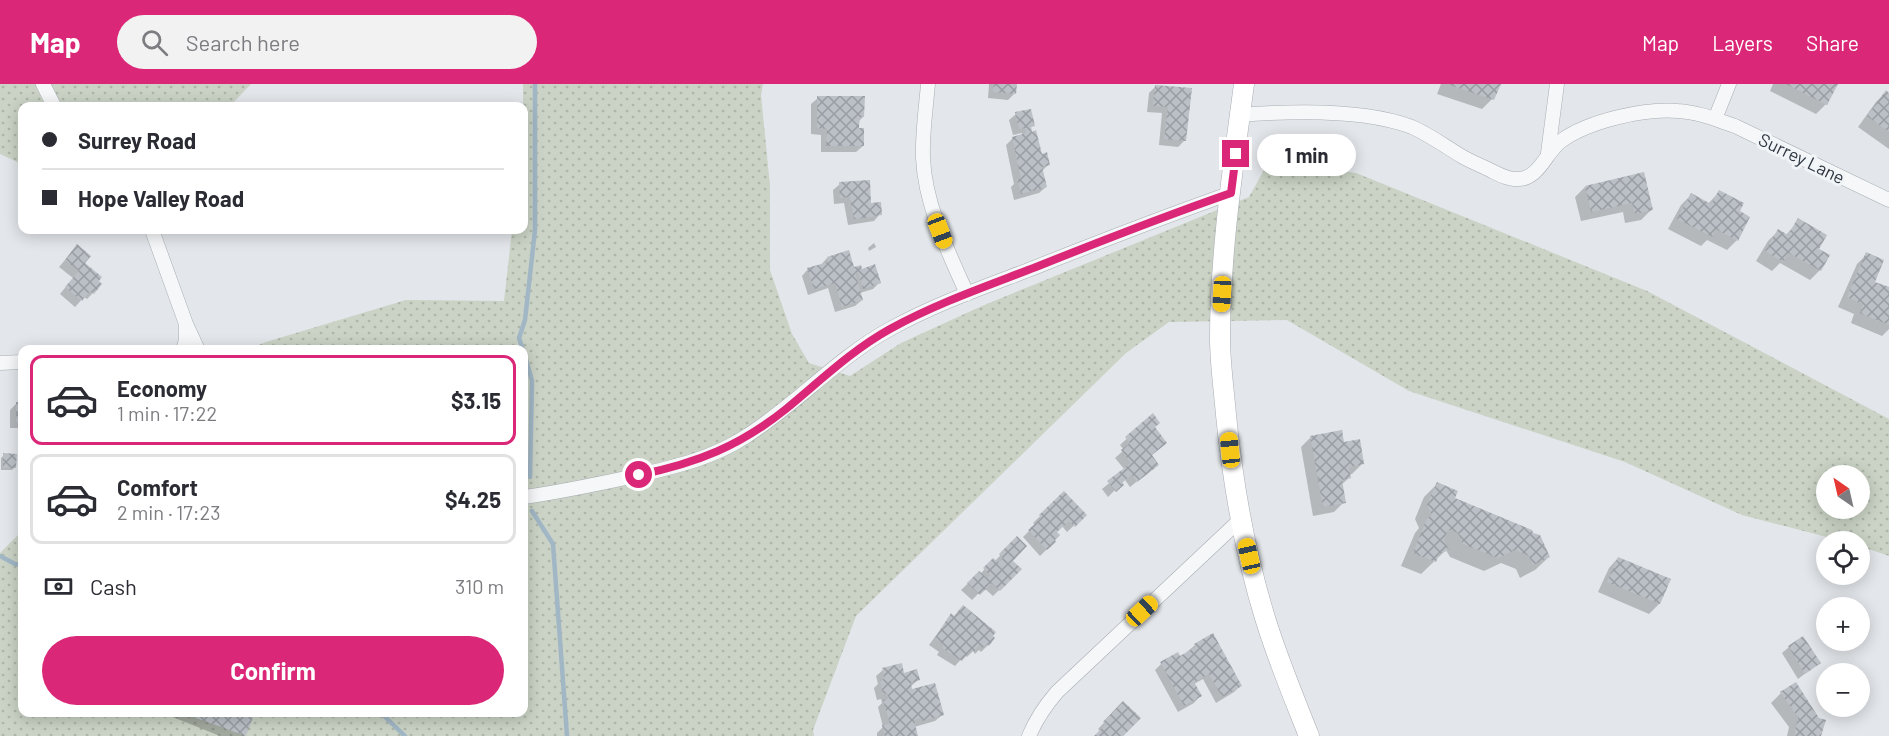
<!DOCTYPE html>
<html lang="en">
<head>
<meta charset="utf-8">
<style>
  body { margin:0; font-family:Barlow,sans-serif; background:#f2f2f3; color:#2b2b33; height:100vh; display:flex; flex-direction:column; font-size:22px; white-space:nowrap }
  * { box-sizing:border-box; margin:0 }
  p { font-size:20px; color:#7c7c81 }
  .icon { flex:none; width:33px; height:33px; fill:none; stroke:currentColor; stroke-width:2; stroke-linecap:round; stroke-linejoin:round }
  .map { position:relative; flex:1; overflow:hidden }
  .side { position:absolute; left:18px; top:261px; width:510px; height:372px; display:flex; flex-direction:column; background:#fff; border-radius:12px; box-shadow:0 3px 15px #0003 }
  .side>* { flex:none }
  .banner { position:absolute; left:18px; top:18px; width:510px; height:132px; border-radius:12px; box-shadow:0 3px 15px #0003; display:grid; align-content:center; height:132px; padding:0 24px; background:#fff }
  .needle { width:39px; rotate:326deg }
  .buttons { position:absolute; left:1816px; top:381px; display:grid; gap:12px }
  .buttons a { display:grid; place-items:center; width:54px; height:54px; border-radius:50%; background:#fff; box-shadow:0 3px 15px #0003; font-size:30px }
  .end { position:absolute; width:27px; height:27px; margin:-14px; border:8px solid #db2777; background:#fff; box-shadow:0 0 0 3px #fff }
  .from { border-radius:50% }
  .bubble { position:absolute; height:42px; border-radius:21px; background:#fff; box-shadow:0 3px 15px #0003; font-size:20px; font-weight:700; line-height:42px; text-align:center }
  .car { position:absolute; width:18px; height:36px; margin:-18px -9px; border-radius:8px; box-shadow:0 0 4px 2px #0007; background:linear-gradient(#f5c518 24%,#345 0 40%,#f5c518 0 76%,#345 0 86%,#f5c518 0) }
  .banner b { display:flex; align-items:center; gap:21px; height:57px; font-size:22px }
  .banner b+b { border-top:2px solid #e1e1e2 }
  .banner i { width:15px; height:15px; background:#2b2b33 }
  ul { padding:10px 0 0; list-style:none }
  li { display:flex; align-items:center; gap:18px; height:90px; margin:0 12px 9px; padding:0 12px; border:3px solid #e1e1e2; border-radius:12px }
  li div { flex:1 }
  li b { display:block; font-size:22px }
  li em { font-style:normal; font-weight:700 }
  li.current { border-color:#db2777 }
  li>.icon { width:54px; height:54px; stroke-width:1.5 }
  .pay { display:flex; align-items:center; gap:15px; height:66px; padding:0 24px; font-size:22px }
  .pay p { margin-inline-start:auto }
  .button { display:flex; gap:12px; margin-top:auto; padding:12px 24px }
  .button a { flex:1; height:69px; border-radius:36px; background:#db2777; color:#fff; font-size:24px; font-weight:700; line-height:69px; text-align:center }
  header { display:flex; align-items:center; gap:36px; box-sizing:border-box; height:84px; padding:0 30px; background:#db2777; color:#fff }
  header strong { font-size:28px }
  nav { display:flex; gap:33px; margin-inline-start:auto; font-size:21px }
  .search { width:420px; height:54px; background:#f2f2f3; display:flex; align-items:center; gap:15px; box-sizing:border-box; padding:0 21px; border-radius:33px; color:#7c7c81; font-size:22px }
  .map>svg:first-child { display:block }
  .grass { fill:url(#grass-dots); fill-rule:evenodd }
  .shadow { fill:#0003 }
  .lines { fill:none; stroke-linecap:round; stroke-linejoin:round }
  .stream { stroke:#a1b7c6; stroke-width:4.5 }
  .building { fill:url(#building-cross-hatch) }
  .street-casing { stroke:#a8adb4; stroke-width:15 }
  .secondary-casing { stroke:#a8adb4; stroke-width:21 }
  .street { stroke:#f5f7f8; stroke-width:14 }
  .secondary { stroke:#fff; stroke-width:20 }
  .route { stroke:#db2777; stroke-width:8 }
  .labels { text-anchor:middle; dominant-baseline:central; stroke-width:6; stroke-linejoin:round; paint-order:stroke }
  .street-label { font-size:18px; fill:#2c3540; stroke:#f2f5f7 }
</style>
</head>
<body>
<header>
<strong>Map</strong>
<div class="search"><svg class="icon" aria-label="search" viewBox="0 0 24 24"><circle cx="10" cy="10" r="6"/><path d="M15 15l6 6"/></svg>Search here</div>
<nav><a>Map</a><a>Layers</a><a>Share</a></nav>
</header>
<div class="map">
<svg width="1889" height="652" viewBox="0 0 1889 652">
  <defs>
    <pattern id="grass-dots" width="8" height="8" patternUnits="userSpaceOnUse" patternTransform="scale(1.5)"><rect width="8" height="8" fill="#cad3c5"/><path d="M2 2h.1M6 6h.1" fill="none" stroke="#aeb6aa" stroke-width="1.8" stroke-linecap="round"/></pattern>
    <pattern id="building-cross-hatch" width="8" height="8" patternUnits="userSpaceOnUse" patternTransform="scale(1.5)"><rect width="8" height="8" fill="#bac0c6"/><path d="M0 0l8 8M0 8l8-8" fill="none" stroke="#979da2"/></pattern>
  </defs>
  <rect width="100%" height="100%" fill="#e3e6ea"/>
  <path class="grass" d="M0 0H251L230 22H22V80L0 70Z
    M523 0H763L761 11 770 102V186L792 250 809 279 850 292 901 259 982 222 1249 113 1269 77 1356 89 1647 207 1889 335V472L1860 462V458L1842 457 1742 431 1625 378 1409 307 1287 236 1169 238 1126 269 856 532 813 646 814 652H0V469L22 447V628H524V266L248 265 266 258 406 216 504 217 512 146H524ZM1827 392H1860V424H1827Z"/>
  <path class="shadow" d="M989 0H1016L1015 9 1008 16 988 14Z
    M1441 0H1500L1492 15 1482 25 1437 10Z
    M1773 0H1836L1826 20 1816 30 1770 7Z
    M1156 2 1190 6 1185 56 1178 63 1159 61 1162 29 1147 28 1149 9Z
    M1886 8 1889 10V65L1858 43 1876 18Z
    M818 14 863 33 858 38V41L863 62 856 68H821V51L811 50V20Z
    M1016 30 1033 41 1030 45 1041 71 1048 81 1042 87 1046 103 1039 109 1014 116 1011 103 1014 100 1006 61 1013 54 1022 52V49L1013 51 1009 36Z
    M1643 90 1651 126 1641 136 1625 139 1623 128 1581 137 1575 113 1585 103Z
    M840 100 870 121 880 130 874 137 848 141 844 119 834 120 833 106Z
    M1719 108 1737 128V156L1727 166 1707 156 1701 162 1668 145 1681 121 1691 111 1708 120Z
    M1799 136 1817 166 1828 172 1820 186 1810 196 1780 179 1772 187 1756 177 1768 157 1778 147 1786 151Z
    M874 159 876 163 869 167 868 164Z
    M71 169 83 180 93 209 87 215 84 213 75 223 60 210 73 194 59 183Z
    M1867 170 1873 198 1889 205V245L1882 252 1851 239 1854 230 1838 223 1857 180Z
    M827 174 853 185 879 199 873 205 860 209 862 216 855 222 835 228 828 204 808 211 802 192 808 185 820 182Z
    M17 319H22V348H21V344H10V326Z
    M1153 344 1150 372 1157 381 1130 403 1125 396 1108 413 1102 405 1125 386 1115 374 1124 366 1120 361 1134 348Z
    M1311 353 1362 380 1352 390H1349V394L1341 401 1344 418 1334 428 1313 432 1301 363Z
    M4 371 15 383 12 386H1V374Z
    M1437 400 1453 415 1549 473 1535 486 1520 494 1516 485 1501 479 1484 487 1450 473 1446 466 1421 490 1401 482 1415 449 1419 444 1415 435 1424 413Z
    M1064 409 1085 431 1067 448 1062 442 1055 449 1053 456 1054 458 1040 472 1023 453 1035 441 1033 439Z
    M1017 454 1011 477 999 506 993 512 984 504 972 516 961 506 979 489 980 490 994 476 995 477Z
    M1618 474 1669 495 1659 520 1649 530 1598 508 1609 484Z
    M951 531 988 561 981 568 979 566 975 570 973 567 967 573 965 571 955 582 937 571 939 568 929 561Z
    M1195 561 1240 602 1234 608 1216 619 1203 595 1194 600 1200 612 1194 619 1178 628 1155 586 1161 580 1180 574Z
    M1789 563 1819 579 1798 595 1782 569Z
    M883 586 918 596 910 603 911 607 942 631 935 637 914 643 917 652H877V649L883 643 878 623 882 619 881 615 877 616 874 604 878 600 876 592Z
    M1781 609 1820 652H1787L1789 643 1771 619Z
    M1123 619 1121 652H1096L1101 648 1098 645Z
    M160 628H254L244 652H220Z"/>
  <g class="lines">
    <path class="stream" d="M523 266 519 254 525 236 535 146V0
      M524 268 532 297 530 393
      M532 427 553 460 567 652
      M0 472 15 480 22 481
      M380 628 405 652"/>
  </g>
  <path class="building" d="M994 0H1017L1016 10 993 8Z
    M1447 0H1501L1494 16Z
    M1786 0H1838L1827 21Z
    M1155 1 1192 4 1186 57 1164 55 1168 23 1153 22Z
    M1886 6 1889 9V48L1867 32Z
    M817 12H865L864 33H860L859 41V44H864V62H826L827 45 817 44Z
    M1031 25 1035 42 1031 43 1032 48 1036 46 1042 70 1047 68 1050 81 1042 83 1047 103 1021 110 1017 95H1021L1012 53 1026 49 1025 44 1019 45 1015 28Z
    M1644 88 1653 126 1635 130 1632 119 1591 128 1585 102Z
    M870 96 871 119 881 118 882 131 873 132V133L854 135 850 113 840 114 839 98Z
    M1719 106 1744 119 1740 127 1750 133 1738 157 1716 145 1712 153 1677 135 1691 109 1711 120Z
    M1798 134 1827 151 1819 165 1830 171 1821 187 1789 169 1783 178 1765 167 1778 145 1788 151Z
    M77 160 91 172 85 179 102 193 99 197 102 200 94 210 90 207 82 217 65 203 79 187 65 176Z
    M849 166 854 183 861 181 862 185 875 180 881 199 863 205 858 188 855 189 863 216 842 223 835 199 814 205 807 184 828 178 827 173Z
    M1866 168 1884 176 1875 198 1889 203V241L1860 229 1863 220 1847 213Z
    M16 318H22V338H16Z
    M1153 329 1160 339 1155 343 1167 359 1152 371 1159 381 1137 398 1132 391 1122 398 1124 401 1116 408 1107 397 1131 379 1121 366 1130 359 1125 353Z
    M1342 346 1344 358 1360 355 1364 380 1349 383 1351 394 1342 396 1346 419 1323 423 1310 352Z
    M3 369 17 370 16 384H3Z
    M1437 398 1458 407 1455 414 1532 446 1533 449 1540 451 1550 473 1533 481 1529 472 1515 466 1498 474 1463 460 1458 449 1448 445 1444 456 1449 466 1439 470 1436 478 1413 469 1427 434 1432 431 1427 421Z
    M1064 407 1087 431 1075 443 1069 437 1057 448 1060 451 1055 456 1056 458 1047 466 1028 446 1041 434 1039 431Z
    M1017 452 1027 462 1013 477 1022 485 1000 507 992 499 980 511 967 499 979 487 987 494 990 491 983 484 993 474 999 479 1003 474 999 470Z
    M1618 473 1671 495 1660 520 1607 498Z
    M963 521 996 548 993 552 995 554 989 562 986 560 983 564 979 561 974 568 972 565 962 577 942 564 944 561 935 554 951 529 954 532Z
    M1213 549 1242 602 1222 613 1209 590 1194 598 1202 612 1184 622 1160 578 1178 568 1180 572 1196 563 1194 560Z
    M1803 552 1821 579 1805 590 1788 562Z
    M902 579 904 589 917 585 920 596 911 599 912 605 935 599 944 631 922 637 921 634 914 636 918 652H885L882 641 890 640 883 616 889 614 887 609 883 610 880 596 885 595 882 584Z
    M1796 598 1819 634 1826 636 1821 652H1794L1798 633 1780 608Z
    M1123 617 1141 634 1123 652H1094L1106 640 1103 638Z
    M255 628 246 652 182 629V628Z"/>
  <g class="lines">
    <g class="street-casing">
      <path id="street" d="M43 0 54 22
        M928 0C926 24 922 50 923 74 925 121 948 167 967 210
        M1240 31C1291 27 1364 25 1412 43 1430 51 1446 63 1463 73 1472 78 1482 82 1492 87 1500 91 1509 96 1518 95 1539 95 1546 68 1561 57 1588 37 1645 24 1678 27 1698 28 1717 36 1735 42L1889 116
        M1715 35 1729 0
        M1548 69 1557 0
        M152 146 186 240 198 266
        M183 266 186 256V242
        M0 279 22 278
        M524 413C561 408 598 400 635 392 673 383 711 375 745 353 796 321 837 274 890 245 937 219 987 202 1036 183 1101 157 1166 132 1231 109
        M1029 652C1036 635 1045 622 1057 608L1241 435"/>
    </g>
    <g class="secondary-casing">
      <path id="secondary" d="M1244 0C1233 84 1220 169 1220 254 1220 280 1224 306 1226 331 1233 401 1245 470 1266 537 1278 576 1294 614 1309 652"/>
    </g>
    <use href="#street" class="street"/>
    <use href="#secondary" class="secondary"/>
  </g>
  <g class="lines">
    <path class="route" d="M639 391C697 379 740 362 786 325 820 297 852 266 890 245 937 219 987 202 1036 183 1101 157 1165 132 1231 109L1236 70"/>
  </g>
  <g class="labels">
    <g class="street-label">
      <text transform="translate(1802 74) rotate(26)">Surrey Lane</text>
    </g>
  </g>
</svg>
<div class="buttons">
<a><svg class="needle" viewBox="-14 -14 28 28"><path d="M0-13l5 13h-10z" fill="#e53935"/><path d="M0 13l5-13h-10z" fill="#7c7c81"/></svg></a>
<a><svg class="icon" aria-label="locate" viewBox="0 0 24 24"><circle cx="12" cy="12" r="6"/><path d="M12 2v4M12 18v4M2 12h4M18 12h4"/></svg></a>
<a>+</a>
<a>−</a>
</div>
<i class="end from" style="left:639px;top:391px"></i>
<i class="end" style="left:1236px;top:70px"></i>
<div class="bubble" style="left:1257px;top:50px;width:99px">1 min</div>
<i class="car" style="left:940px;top:147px;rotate:159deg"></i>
<i class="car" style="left:1222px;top:210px;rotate:183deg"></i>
<i class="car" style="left:1230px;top:366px;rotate:354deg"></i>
<i class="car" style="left:1249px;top:472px;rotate:347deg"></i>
<i class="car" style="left:1142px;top:527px;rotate:47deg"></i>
<div class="banner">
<b><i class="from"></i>Surrey Road</b>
<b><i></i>Hope Valley Road</b>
</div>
<section class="side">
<ul>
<li class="current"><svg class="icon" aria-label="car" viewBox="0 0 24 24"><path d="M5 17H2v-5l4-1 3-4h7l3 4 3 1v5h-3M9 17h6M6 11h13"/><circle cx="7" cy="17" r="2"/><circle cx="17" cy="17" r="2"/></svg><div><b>Economy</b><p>1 min · 17:22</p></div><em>$3.15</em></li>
<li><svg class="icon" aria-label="car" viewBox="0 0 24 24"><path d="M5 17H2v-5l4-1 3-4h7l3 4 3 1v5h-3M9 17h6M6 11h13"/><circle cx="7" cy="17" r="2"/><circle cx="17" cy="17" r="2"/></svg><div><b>Comfort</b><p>2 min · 17:23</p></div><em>$4.25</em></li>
</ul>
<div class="pay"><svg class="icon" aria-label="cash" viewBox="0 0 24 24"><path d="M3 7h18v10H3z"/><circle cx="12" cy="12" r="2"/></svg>Cash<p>310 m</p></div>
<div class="button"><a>Confirm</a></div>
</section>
</div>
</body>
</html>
